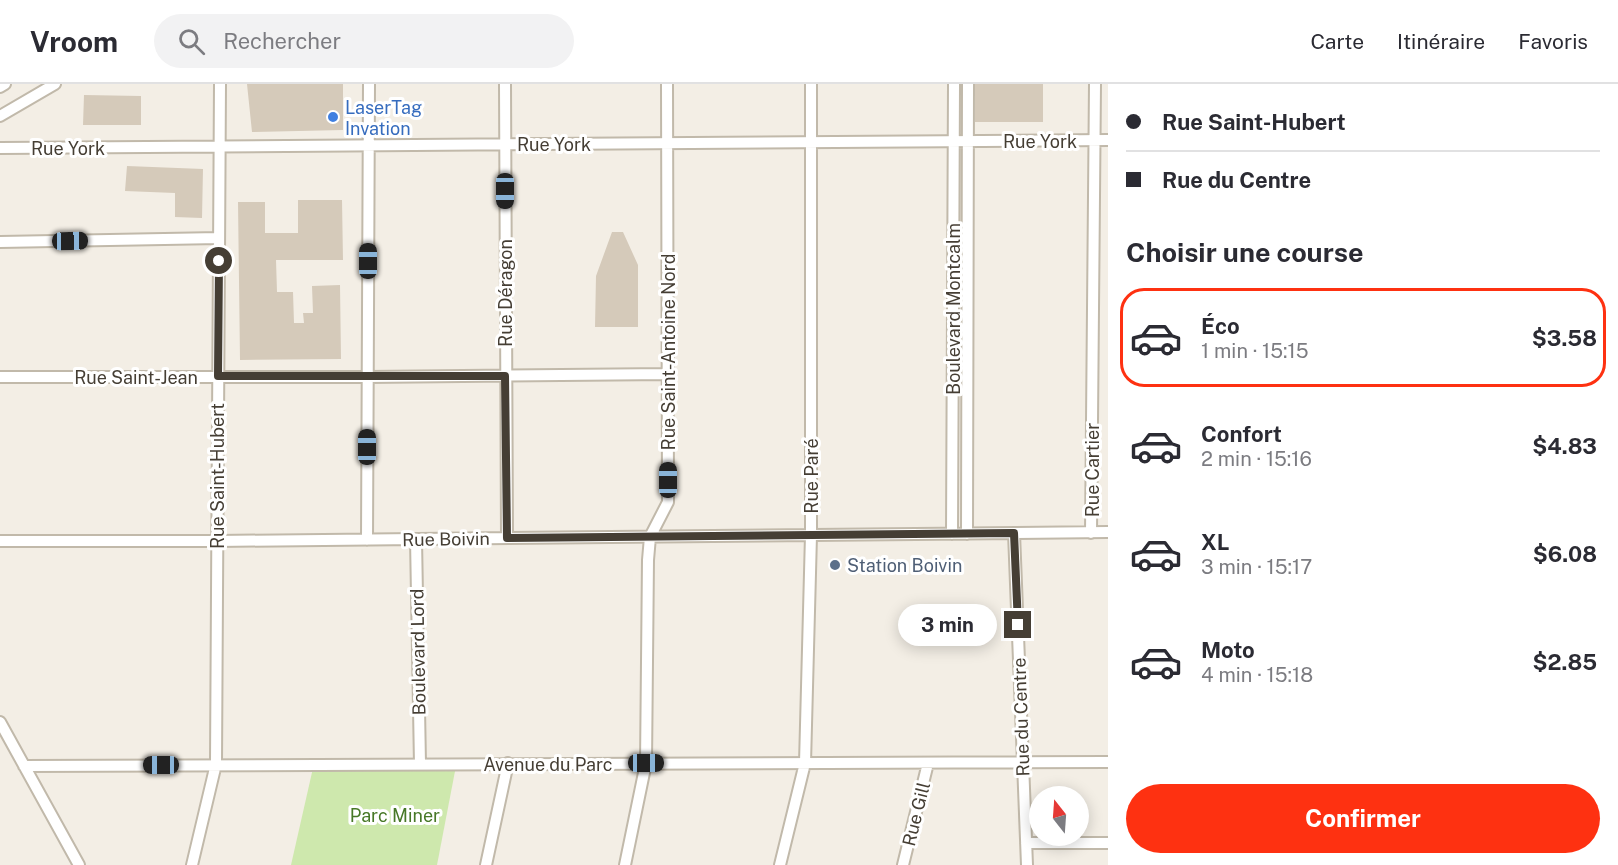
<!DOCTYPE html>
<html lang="fr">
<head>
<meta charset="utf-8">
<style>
  body { margin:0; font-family:"Public Sans",sans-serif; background:#f2f2f3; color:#2b2b33; height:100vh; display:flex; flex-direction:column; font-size:22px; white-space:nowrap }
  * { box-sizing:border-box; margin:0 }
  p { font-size:20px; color:#7c7c81 }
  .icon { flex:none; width:33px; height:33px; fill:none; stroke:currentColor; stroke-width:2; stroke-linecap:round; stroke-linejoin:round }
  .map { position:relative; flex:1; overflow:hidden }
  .panel { display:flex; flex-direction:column; background:#fff; width:510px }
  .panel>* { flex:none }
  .hud { display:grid; align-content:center; height:132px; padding:0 18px; background:#fff }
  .needle { width:39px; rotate:343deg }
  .fabs { position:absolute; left:1029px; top:702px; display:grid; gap:12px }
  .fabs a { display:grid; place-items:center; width:60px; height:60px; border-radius:50%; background:#fff; box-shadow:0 3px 15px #0003; font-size:30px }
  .end { position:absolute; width:27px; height:27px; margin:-14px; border:8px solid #453e34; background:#fff; box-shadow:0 0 0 3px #fff }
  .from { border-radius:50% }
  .bubble { position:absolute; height:42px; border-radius:21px; background:#fff; box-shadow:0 3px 15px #0003; font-size:20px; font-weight:700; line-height:42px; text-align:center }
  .car { position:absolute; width:18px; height:36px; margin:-18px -9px; border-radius:8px; box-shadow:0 0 4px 2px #0007; background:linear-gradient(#222 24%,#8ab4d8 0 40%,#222 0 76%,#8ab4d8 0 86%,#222 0) }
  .hud b { display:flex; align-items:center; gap:21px; height:57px; font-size:22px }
  .hud b+b { border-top:2px solid #e1e1e2 }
  .hud i { width:15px; height:15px; background:#2b2b33 }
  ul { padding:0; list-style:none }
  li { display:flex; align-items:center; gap:18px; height:99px; margin:0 12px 9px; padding:0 6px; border:3px solid transparent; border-radius:24px }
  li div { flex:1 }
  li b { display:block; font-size:22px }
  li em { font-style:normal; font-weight:700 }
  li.selected { border-color:#fe3111 }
  li>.icon { width:54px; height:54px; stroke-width:1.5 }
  h2 { padding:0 18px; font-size:27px; line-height:72px }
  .primary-button { display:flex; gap:12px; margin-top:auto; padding:12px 18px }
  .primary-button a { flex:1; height:69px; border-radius:36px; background:#fe3111; color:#fff; font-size:24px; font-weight:700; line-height:69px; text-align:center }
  header { display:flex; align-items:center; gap:36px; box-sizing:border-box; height:84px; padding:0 30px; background:#fff; border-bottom:2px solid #e1e1e2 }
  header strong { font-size:28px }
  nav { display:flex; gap:33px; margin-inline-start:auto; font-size:21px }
  .search { width:420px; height:54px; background:#f2f2f3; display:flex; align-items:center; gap:15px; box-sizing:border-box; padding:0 21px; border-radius:33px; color:#7c7c81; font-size:22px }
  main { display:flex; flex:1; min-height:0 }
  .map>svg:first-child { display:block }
  .green { fill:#cee8ad }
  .building { fill:#d5caba }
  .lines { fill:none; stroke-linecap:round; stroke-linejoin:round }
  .minor-casing { stroke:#c1b9aa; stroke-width:14 }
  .minor { stroke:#fff; stroke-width:10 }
  .route { stroke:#453e34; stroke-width:8 }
  .shop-dot { fill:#3f7fe0; stroke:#fff; stroke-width:2 }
  .service-dot { fill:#5c6f8a; stroke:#fff; stroke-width:2 }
  .labels { text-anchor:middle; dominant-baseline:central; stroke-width:6; stroke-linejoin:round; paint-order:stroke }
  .shop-label { font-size:18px; fill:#366cbe; stroke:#fff; text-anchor:start }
  .street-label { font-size:18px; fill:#453e34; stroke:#fff }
  .service-label { font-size:18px; fill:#4e5e75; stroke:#fff; text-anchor:start }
  .park-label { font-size:18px; fill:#477827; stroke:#fff }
</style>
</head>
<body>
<header>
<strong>Vroom</strong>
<div class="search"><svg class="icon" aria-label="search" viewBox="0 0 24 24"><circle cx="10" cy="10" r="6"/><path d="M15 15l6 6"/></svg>Rechercher</div>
<nav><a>Carte</a><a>Itinéraire</a><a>Favoris</a></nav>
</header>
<main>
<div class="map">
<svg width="1108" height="781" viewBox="0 0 1108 781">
  <rect width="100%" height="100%" fill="#f3eee5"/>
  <path class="green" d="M456 682 437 781H291L313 684Z"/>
  <path class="building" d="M247 0H343V46L252 48Z
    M975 0H1043V38H975Z
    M84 11 141 12V41H83Z
    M127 82 203 85 202 134 175 133V109L125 107Z
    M298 116H342L343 176H276L277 208H293L294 239H304L303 229H313L312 202 340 201 341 275 240 276 238 118H265V149H298Z
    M612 148H623L638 181V243H595L596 192Z"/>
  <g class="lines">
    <g class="minor-casing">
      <path id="minor" d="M505 0 507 454
        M0 3 5 0
        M0 32 55 0
        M0 64 1108 56
        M0 158 219 154
        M0 293H368L668 290
        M1014 449 1027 781
        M1091 449 1095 0
        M952 450 954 0
        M967 450 968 0
        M416 455 420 680
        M367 456 369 0
        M0 457H217L1108 448
        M0 638 79 781
        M24 682 1108 678
        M1026 759H1108
        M192 781 216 680 220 0
        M486 781 508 679
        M625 781 646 679 648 476 650 453 668 418 667 0
        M780 781 805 679 811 451V0
        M903 781 928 679"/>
    </g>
    <use href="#minor" class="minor"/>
  </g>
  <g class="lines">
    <path class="route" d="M219 177 218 292H505L507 454 1014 449 1018 541"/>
  </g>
  <circle class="shop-dot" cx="333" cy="33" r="6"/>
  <circle class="service-dot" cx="835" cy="481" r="6"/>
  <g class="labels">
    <g class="shop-label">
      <text x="345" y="23">LaserTag<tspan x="345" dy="21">Invation</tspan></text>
    </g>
    <g class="street-label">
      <text x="1040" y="57">Rue York</text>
      <text x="554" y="60">Rue York</text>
      <text x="68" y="64">Rue York</text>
      <text transform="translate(505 209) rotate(-90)">Rue Déragon</text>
      <text transform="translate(953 225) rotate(-90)">Boulevard Montcalm</text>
      <text transform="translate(668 268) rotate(-90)">Rue Saint-Antoine Nord</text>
      <text x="136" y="293">Rue Saint-Jean</text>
      <text transform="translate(1092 386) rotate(-90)">Rue Cartier</text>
      <text transform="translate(217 392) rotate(-90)">Rue Saint-Hubert</text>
      <text transform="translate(811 392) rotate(-90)">Rue Paré</text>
      <text transform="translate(446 455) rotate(-1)">Rue Boivin</text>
      <text transform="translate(418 568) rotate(-91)">Boulevard Lord</text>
      <text transform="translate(1021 633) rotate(-92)">Rue du Centre</text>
      <text x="548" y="680">Avenue du Parc</text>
      <text transform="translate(916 730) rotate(-76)">Rue Gill</text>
    </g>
    <g class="service-label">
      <text x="847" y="481">Station Boivin</text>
    </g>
    <g class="park-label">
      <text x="395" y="731">Parc Miner</text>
    </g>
  </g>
</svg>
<div class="fabs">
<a><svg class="needle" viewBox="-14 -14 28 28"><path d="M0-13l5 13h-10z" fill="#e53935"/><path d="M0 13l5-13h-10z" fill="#7c7c81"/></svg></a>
</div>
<i class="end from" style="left:219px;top:177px"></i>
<i class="end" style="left:1018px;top:541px"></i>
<div class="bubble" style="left:898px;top:520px;width:99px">3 min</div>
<i class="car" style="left:505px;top:107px;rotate:180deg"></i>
<i class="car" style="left:70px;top:157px;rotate:89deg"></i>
<i class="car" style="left:368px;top:177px;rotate:0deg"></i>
<i class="car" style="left:367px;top:363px;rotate:0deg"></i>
<i class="car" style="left:668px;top:396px;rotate:0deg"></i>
<i class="car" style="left:646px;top:679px;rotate:90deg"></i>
<i class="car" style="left:161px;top:681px;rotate:270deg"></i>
</div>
<section class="panel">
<div class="hud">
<b><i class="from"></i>Rue Saint-Hubert</b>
<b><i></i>Rue du Centre</b>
</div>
<h2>Choisir une course</h2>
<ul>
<li class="selected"><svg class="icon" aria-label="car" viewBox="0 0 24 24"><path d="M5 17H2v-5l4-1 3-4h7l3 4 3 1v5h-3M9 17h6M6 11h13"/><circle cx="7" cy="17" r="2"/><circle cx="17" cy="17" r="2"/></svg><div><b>Éco</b><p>1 min · 15:15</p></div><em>$3.58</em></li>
<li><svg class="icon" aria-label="car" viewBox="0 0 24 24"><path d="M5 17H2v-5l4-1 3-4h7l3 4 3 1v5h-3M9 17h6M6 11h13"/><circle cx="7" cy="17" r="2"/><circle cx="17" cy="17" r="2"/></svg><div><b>Confort</b><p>2 min · 15:16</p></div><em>$4.83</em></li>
<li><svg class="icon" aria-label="car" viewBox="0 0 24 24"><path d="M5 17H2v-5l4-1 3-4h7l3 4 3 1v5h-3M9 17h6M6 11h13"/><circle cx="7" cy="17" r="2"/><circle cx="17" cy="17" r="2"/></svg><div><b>XL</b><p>3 min · 15:17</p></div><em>$6.08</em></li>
<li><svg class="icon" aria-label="car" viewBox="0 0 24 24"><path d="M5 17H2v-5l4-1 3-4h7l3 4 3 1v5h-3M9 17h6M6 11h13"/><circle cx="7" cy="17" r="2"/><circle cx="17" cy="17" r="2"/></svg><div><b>Moto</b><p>4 min · 15:18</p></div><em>$2.85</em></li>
</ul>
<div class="primary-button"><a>Confirmer</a></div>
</section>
</main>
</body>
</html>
